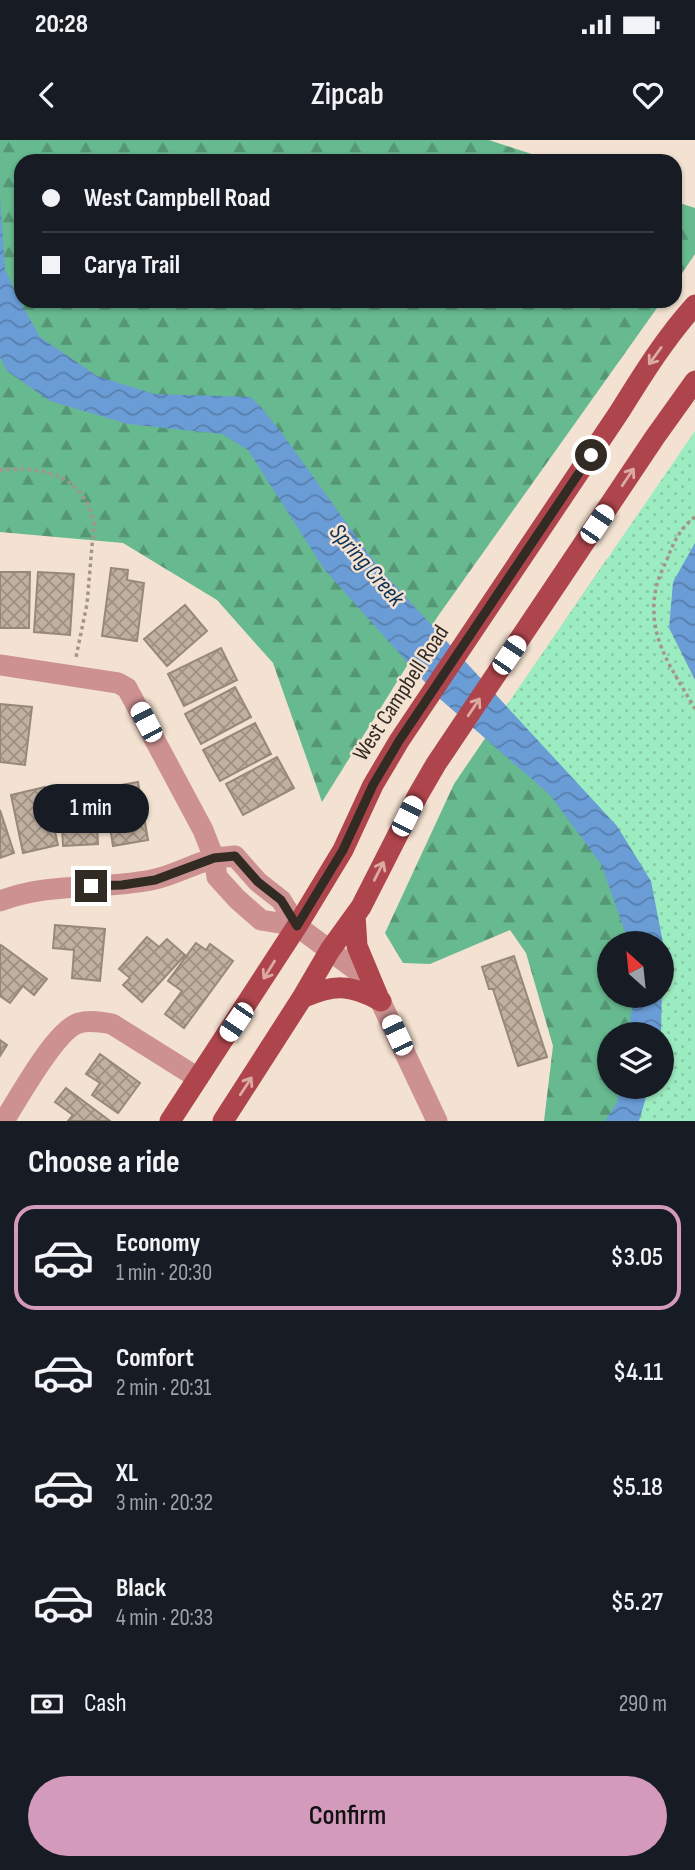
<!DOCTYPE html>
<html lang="en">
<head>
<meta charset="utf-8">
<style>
  body { margin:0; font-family:"Sofia Sans Condensed",sans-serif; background:#20242c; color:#f1f3f6; height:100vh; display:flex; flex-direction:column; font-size:26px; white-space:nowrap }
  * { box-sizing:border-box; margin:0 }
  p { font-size:23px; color:#9ea1a6 }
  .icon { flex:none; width:38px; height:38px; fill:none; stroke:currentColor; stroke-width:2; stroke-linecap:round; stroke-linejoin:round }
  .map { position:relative; height:981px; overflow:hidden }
  .panel { display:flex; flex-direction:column; background:#171b24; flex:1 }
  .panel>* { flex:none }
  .guide { position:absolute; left:14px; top:14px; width:668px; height:154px; border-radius:21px; box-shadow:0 2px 5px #0004; display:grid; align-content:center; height:154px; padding:0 28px; background:#171b24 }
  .needle { width:46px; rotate:333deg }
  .tools { position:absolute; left:597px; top:791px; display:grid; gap:14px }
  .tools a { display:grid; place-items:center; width:77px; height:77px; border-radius:50%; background:#171b24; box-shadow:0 2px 5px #0004; font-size:35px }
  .end { position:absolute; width:32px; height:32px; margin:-16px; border:9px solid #312b24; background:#fff; box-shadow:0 0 0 4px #fff }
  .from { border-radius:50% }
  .bubble { position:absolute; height:49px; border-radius:24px; background:#171b24; box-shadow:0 2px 5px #0004; font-size:23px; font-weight:600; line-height:49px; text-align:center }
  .car { position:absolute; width:21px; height:42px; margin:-21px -10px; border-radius:9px; box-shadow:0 0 5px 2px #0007; background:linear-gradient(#fff 24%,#345 0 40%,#fff 0 76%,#345 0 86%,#fff 0) }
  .guide b { display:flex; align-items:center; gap:24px; height:66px; font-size:26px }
  .guide b+b { border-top:2px solid #363941 }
  .guide i { width:18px; height:18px; background:#f1f3f6 }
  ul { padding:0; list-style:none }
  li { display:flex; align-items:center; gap:21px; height:105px; margin:0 14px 10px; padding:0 14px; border:4px solid transparent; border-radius:21px }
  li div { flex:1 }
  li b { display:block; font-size:26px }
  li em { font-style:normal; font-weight:600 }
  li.active { border-color:#d49abc }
  li>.icon { width:63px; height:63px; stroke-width:1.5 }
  h2 { padding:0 28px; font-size:32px; line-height:84px }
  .pay { display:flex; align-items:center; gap:18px; height:77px; padding:0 28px; font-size:26px }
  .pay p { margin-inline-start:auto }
  .primary-button { display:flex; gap:14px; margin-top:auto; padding:14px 28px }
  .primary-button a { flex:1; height:80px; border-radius:42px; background:#d49abc; color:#111; font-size:28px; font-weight:600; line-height:80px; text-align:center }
  .status { display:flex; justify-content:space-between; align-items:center; height:49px; padding:0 35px; background:#171b24; direction:ltr }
  .status svg { height:19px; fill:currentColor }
  header { display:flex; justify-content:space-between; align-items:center; height:91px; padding:0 28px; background:#171b24; font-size:32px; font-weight:600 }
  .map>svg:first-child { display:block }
  .forest { fill:url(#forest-firs); fill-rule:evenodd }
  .park { fill:url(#park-dots) }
  .water { fill:url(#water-waves) }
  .building { fill:url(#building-cross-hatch); stroke:#978878; stroke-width:2 }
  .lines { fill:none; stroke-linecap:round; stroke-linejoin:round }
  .path { stroke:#a39689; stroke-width:3.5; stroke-dasharray:3.5 3.5; stroke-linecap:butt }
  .minor { stroke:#cd9191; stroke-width:21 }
  .major { stroke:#ae454c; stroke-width:21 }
  .oneway { stroke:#dbaba2 }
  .route { stroke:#312b24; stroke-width:9 }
  .labels { text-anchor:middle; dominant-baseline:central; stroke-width:5; stroke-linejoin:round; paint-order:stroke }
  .street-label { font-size:23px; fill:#312b24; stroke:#f3e2d1 }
  .water-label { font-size:24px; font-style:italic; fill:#0d3156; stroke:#f3e2d1 }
</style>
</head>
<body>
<div class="status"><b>20:28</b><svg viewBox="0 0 49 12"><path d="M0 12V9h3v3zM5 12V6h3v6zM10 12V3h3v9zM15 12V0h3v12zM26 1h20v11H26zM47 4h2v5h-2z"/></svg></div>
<header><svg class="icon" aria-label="back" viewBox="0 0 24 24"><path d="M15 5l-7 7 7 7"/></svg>Zipcab<svg class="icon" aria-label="heart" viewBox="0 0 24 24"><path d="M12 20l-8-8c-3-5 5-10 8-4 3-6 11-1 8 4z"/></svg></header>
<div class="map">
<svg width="695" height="981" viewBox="0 0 695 981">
  <defs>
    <pattern id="forest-firs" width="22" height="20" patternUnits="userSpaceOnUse" patternTransform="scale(1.75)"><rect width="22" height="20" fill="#67b98f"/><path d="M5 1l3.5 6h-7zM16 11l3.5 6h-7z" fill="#559775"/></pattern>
    <pattern id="park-dots" width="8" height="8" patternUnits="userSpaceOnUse" patternTransform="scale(1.75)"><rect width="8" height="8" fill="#9cecc1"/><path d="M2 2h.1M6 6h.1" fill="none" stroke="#87cba6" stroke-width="1.8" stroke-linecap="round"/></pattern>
    <pattern id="water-waves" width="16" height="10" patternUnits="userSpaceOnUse" patternTransform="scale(1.75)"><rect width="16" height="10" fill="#6a9cd6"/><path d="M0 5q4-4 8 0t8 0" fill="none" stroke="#587fad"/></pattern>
    <pattern id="building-cross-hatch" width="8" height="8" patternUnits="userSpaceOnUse" patternTransform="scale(1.75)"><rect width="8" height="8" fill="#c0b0a0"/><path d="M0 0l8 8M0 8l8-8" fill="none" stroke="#9d8f82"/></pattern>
  </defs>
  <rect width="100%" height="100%" fill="#f3e2d1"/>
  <path class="forest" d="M0 0H489L553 21H21V161H662L438 476 322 662 273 523 217 460 123 403 0 392Z
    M676 62 695 68V114L676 142Z
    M607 419 695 981H544L553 906 526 813 510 790 430 824 403 823 385 793 454 644ZM609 803H662V856H609ZM609 894H662V947H609Z"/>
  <path class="park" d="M695 291V981H628L636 947H662V894H643L662 856V803L619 725 498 578Z"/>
  <path class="water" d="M0 56 5 129 17 156 40 197 97 236 154 254 251 257 261 267 284 296 378 427 617 686 651 741 663 803 661 894H628L634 856H662V803H629L601 724 550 655 440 559 324 429 248 310 222 294 128 284 50 261 7 231 0 217Z
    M695 403V540L669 488 673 442Z
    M620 947H649L639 981H605L617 963Z"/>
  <path class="building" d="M111 428 128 430 127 440 144 443 137 501 102 496Z
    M0 432H30L29 488H0Z
    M38 432 74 434 70 495 34 492Z
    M185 465 207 491 167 526 144 499Z
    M221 508 237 540 184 566 168 534Z
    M235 547 251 577 201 604 185 574Z
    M0 564 32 567 25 625 0 622Z
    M255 583 271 614 220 641 203 610Z
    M277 617 294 648 243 675 226 644Z
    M138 642 148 700 113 706 104 648Z
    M95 646 98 704 63 706 60 648Z
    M45 647 58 705 23 713 11 655Z
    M0 670 14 713 0 718Z
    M55 785 105 789 100 841 72 838 74 810 53 808Z
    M147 797 159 807 167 799 185 815 142 862 123 845 130 838 119 829Z
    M196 803 206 810 210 804 233 821 184 888 165 874 182 851 168 841Z
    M1 805 47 839 34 855 23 846 10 863 0 856V807Z
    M514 816 547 917 518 926 493 849H489L482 827Z
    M0 900 7 905 0 916Z
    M100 914 140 943 118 973 92 955 100 943 86 934Z
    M66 948 110 981H68L73 975 55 962Z"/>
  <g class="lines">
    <path class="path" d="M0 330C43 326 84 335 94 383L87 464 76 517
      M695 377C679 389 673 404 666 422 662 430 658 439 656 448 646 497 672 528 695 569"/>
    <path class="minor" d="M0 525 118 543 127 548 203 690 214 718 217 737 237 759 261 780 297 786
      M0 761C50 742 100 750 151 740 173 736 192 724 213 719 220 717 228 717 235 716L258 742 281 760 297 786 360 833 377 854 437 981
      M4 981C18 959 56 889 79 883 89 880 101 882 112 884L198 938"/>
    <path class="major" d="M355 775 357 806 377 854
      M302 858C334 844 350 844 381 861
      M170 981 297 786 343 710 373 645 399 601 620 271C643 234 666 197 695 165
      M223 981 302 858 330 810 361 767 418 655 436 624 655 297 695 241"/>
  </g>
  <defs><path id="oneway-shaft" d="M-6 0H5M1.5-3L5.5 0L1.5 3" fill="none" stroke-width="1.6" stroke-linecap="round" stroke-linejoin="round" transform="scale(1.75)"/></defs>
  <g class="oneway">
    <use href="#oneway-shaft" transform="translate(655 216) rotate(126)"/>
    <use href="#oneway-shaft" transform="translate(628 337) rotate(-56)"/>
    <use href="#oneway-shaft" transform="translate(474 567) rotate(-56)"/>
    <use href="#oneway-shaft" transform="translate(379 731) rotate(-63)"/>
    <use href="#oneway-shaft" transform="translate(269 830) rotate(122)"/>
    <use href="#oneway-shaft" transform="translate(246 946) rotate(-57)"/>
  </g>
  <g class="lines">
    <path class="route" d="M91 746 122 745 155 740 214 718 235 716 258 742 281 760 297 786 343 710 373 645 399 601 591 315"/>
  </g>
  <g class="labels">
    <g class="street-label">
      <text transform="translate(401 553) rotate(-57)">West Campbell Road</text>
    </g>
    <g class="water-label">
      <text transform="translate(367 425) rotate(49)">Spring Creek</text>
    </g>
  </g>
</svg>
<div class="tools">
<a><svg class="needle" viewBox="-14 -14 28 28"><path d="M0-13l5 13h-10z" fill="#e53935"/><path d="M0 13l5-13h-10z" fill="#9ea1a6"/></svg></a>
<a><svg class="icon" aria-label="layers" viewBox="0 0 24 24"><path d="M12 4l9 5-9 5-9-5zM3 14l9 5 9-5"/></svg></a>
</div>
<i class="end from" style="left:591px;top:315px"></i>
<i class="end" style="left:91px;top:746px"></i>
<div class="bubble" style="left:33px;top:644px;width:116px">1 min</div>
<i class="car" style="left:597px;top:384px;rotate:34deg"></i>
<i class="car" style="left:509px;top:515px;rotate:34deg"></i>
<i class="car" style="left:146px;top:582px;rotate:332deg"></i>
<i class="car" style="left:407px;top:676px;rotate:27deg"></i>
<i class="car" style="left:236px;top:882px;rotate:214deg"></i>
<i class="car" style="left:397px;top:895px;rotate:335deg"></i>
<div class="guide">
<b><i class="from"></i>West Campbell Road</b>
<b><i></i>Carya Trail</b>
</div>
</div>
<section class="panel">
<h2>Choose a ride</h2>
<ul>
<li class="active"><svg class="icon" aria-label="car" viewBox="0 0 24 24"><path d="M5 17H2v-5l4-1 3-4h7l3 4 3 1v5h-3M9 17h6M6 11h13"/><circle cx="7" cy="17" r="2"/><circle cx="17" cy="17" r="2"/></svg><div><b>Economy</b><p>1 min · 20:30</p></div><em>$3.05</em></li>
<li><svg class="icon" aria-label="car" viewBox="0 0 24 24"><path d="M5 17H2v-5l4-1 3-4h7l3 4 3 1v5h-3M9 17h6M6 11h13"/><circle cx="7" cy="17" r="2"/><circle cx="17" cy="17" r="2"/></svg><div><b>Comfort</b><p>2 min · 20:31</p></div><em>$4.11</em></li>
<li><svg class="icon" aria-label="car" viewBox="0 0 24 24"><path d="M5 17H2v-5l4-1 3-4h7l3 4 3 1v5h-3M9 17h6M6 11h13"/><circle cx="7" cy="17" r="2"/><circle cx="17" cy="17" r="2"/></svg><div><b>XL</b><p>3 min · 20:32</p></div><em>$5.18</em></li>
<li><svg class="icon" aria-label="car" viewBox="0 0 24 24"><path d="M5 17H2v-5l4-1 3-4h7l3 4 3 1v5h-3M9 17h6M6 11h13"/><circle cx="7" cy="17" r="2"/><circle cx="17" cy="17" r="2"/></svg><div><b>Black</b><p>4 min · 20:33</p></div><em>$5.27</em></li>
</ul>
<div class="pay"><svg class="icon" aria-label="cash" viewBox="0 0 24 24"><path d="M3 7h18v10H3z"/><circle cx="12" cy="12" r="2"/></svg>Cash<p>290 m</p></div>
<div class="primary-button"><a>Confirm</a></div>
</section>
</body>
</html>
